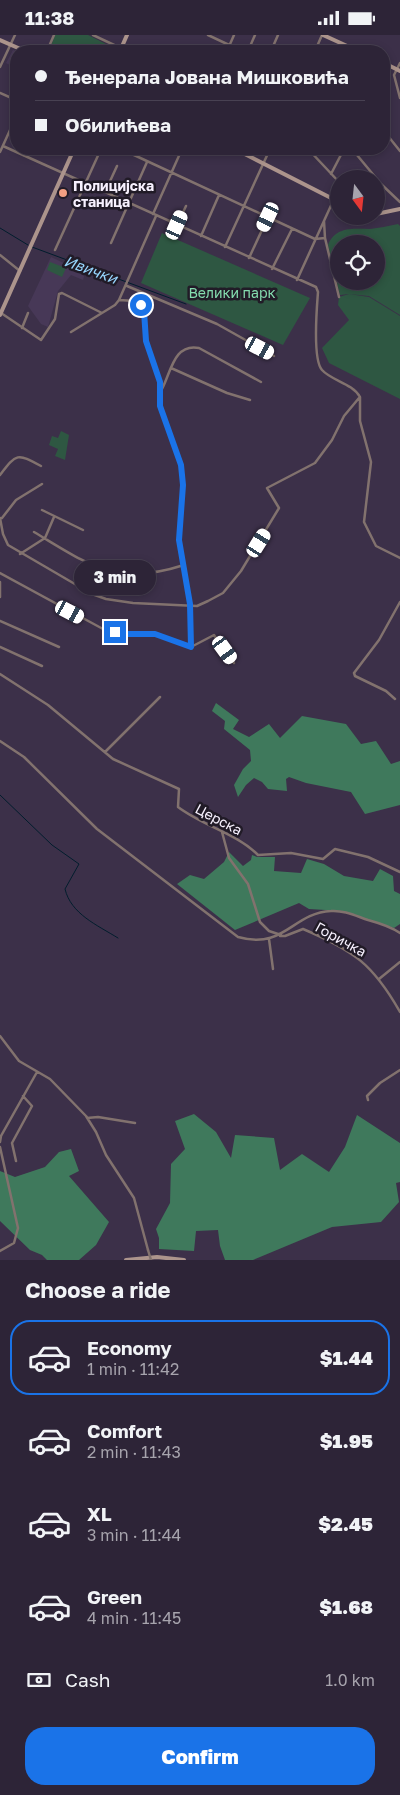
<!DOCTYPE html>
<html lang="en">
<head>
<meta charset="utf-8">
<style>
  body { margin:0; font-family:"Golos Text",sans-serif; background:#393042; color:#f1f3f6; height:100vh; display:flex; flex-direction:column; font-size:19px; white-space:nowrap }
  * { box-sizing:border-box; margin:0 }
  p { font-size:16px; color:#a7a4ad }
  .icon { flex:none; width:28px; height:28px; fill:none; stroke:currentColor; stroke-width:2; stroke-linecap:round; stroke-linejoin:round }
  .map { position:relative; height:1225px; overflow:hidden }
  .sheet { display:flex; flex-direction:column; background:#2d2437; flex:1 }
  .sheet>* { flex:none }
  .hud { position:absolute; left:10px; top:10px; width:380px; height:110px; border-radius:20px; box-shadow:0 2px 8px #0003,0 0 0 1px #484152; display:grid; align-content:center; height:110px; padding:0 25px; background:#2d2437 }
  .needle { width:32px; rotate:165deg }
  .fabs { position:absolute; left:330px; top:135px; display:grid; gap:10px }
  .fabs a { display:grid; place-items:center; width:55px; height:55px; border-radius:50%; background:#2d2437; box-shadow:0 2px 8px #0003,0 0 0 1px #484152; font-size:25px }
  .end { position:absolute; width:22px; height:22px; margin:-11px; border:6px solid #1a73e8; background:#fff; box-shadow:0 0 0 2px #fff }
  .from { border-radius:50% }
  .bubble { position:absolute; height:35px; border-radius:18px; background:#2d2437; box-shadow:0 2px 8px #0003,0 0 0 1px #484152; font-size:16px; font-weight:800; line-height:35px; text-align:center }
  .car { position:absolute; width:15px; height:30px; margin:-15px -8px; border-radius:6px; box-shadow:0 0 4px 1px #0007; background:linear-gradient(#fff 24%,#345 0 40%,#fff 0 76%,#345 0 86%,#fff 0) }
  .hud b { display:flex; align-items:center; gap:18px; height:48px; font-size:19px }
  .hud b+b { border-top:1px solid #484152 }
  .hud i { width:12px; height:12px; background:#f1f3f6 }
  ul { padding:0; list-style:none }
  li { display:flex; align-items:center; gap:15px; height:75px; margin:0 10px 8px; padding:0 15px; border:2px solid transparent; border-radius:20px }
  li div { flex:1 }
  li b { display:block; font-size:19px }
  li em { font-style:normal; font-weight:800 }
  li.on { border-color:#1a73e8 }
  li>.icon { width:45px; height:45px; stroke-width:1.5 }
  h2 { padding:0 25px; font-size:22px; line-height:60px }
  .pay { display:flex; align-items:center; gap:12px; height:55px; padding:0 25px; font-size:19px }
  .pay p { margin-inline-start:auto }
  .cta { display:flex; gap:10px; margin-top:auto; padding:10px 25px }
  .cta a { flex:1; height:58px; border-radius:20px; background:#1a73e8; color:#fff; font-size:20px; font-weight:800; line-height:58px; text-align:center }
  .status { display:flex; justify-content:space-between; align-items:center; height:35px; padding:0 25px; background:#2d2437; direction:ltr }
  .status svg { height:14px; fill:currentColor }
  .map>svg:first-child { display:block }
  .built { fill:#473857 }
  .green { fill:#2e5742; fill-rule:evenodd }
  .forest { fill:#3f795c }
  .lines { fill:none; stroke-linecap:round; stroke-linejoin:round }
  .stream { stroke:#011d2d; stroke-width:1 }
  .street { stroke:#82726e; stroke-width:2.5 }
  .secondary { stroke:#ac948c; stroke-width:4 }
  .street-bridge { stroke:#82726e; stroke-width:2.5 }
  .route { stroke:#1a73e8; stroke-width:6 }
  .poi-dot { fill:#f39f83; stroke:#211b27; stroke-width:2 }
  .labels { text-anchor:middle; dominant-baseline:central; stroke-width:5; stroke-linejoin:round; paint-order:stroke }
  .poi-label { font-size:14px; font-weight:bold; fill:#f7f1fe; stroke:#211b27; text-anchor:start }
  .park-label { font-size:14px; fill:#84dcaf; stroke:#211b27 }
  .street-label { font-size:14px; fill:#f7f1fe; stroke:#211b27 }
  .water-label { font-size:15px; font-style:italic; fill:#96d5fd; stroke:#211b27 }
</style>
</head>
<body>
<div class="status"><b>11:38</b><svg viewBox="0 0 49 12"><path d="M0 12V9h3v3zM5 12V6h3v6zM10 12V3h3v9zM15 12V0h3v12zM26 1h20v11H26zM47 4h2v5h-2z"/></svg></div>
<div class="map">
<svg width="400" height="1225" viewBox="0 0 400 1225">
  <rect width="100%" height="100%" fill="#3c3049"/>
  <path class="built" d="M13 15 16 16V33L6 28Z
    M51 222 85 238 83 245 71 240 58 256 48 292 41 289 28 271Z"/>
  <path class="green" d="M55 0H88L112 12 110 16H49Z
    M398 189 400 191V280L369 261 349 259 369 262 400 281V364L329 328 322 313 349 285 338 270 339 262 349 259 340 260 328 210C336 191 353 194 370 194 379 193 388 191 398 189ZM339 209H376V246H339Z
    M162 198 310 263 283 310 141 248Z
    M50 227 66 233 62 242 47 235Z
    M61 396 69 400 65 425 55 421 58 414 49 410 52 401 58 403Z"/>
  <path class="forest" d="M216 668 239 685 233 694 249 702 269 689 280 703 302 681 346 689 361 709 376 706 391 729 400 726V770L365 779 351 757 306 748 289 742 286 744 287 756 268 754 262 747 254 743 246 750 238 762 234 750 243 734 251 726 250 715 224 694 225 686 212 676Z
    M229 817 243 831 251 825 252 820 257 822H275L274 836 301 838 307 824 324 829 344 841 373 846 380 834 393 841 394 856 400 859V889L394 893 342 876 309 874 299 868 235 895 177 849 190 840 204 844 224 827Z
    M194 1079 216 1097 231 1123 235 1100 274 1103 280 1135 302 1119 329 1137 345 1112 357 1080 400 1108V1147L396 1148 399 1167 381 1187 332 1192 253 1225H225L220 1211 218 1195 196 1196 194 1216 159 1214V1203L156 1194 170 1168 171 1129 185 1114 175 1086Z
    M71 1114 79 1136 69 1141 109 1187 96 1210 79 1225H47L42 1220 30 1215 0 1186V1136L15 1142 45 1132 59 1117Z"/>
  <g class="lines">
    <path class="stream" d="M0 193 28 210
      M32 212 186 269
      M0 760 52 810 79 829 65 854C71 879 97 890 118 903"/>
    <path class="street" d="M93 0 127 16
      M208 0 242 16
      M47 16 54 0
      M227 16 234 0
      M248 16 255 0
      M271 16 278 0
      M315 16 322 0
      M400 28 394 40 400 63
      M0 32 15 0
      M0 58 16 65
      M384 96 400 116
      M3 111 316 252 318 257C317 271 312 324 322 335 332 346 352 348 360 362V386L371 427 364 487 376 511 400 523
      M121 114 315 204 325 203
      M308 114 339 147
      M352 114 381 149 400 167
      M0 117 16 82
      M331 139 344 114
      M105 157 117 131
      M153 179 182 114
      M324 186 325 203 339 262
      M177 190 186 171
      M201 201 219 160
      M111 208 147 127
      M225 212 270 114
      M55 215 101 114
      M0 220 20 236
      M249 223 268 182
      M272 234 292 194
      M297 245 334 164
      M127 251 217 289 274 321
      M119 265 135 266 144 276 147 305 160 347V371L181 430 183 450 179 505 190 569 191 612
      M1 278 41 305 55 284 59 259 62 258 102 278
      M22 293 28 278
      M71 297 115 270 119 265 156 181
      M171 333 227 358 250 365
      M162 354C171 337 174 308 199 313L261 347
      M0 440C17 418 17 418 41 431
      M42 475 83 495
      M0 483 3 499 8 510 92 559 106 564 133 568 197 571 208 566 223 558 241 536 279 473 267 453 315 428 332 405 344 381 359 363
      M2 483 16 465 42 449
      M34 497C91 531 116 552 184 530
      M20 519 45 503 54 482
      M0 538 103 594 128 599H155L191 612 214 600 234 628
      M0 547V562
      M0 586 59 612
      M0 612 42 631
      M0 639 48 670 113 724 179 754 178 772C203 791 236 798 258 820L291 818 323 824 335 814 368 822 400 837
      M395 664 386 656 355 641 354 638 379 605 400 567
      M0 706 24 722 97 794 238 902C285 915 292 878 331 876 344 875 356 881 368 885 379 888 390 891 400 898
      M105 717 160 662
      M222 797 229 823 248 849 260 887 269 896 281 900
      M280 901H285L303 894C353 915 373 929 400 977
      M269 904 273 934
      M379 944 400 927
      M0 1001 19 1026 50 1044 86 1081 96 1097 106 1120 134 1163 148 1215
      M368 1065 367 1061 380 1048 400 1035
      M87 1083 98 1082 135 1088
      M0 1107 1 1101 37 1037
      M0 1112 18 1193 14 1208 0 1216
      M16 1126 12 1108 32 1071 23 1061"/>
    <path class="secondary" d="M323 0 358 16
      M0 5 25 16
      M120 16 127 0
      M384 28 400 36
      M235 114 339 167
      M376 179 400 174
      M0 280 74 114
      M126 1225 157 1222 184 1225"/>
    <path class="street-bridge" d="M148 1215 151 1225"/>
  </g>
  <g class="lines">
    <path class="route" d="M115 597 128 599H155L191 612 190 569 179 505 183 450 181 430 160 371V347L146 306 144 276 141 270"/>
  </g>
  <circle class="poi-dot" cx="63" cy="158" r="5"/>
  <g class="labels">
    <g class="poi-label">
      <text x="73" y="150">Полицијска<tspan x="73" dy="16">станица</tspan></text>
    </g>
    <g class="park-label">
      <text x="232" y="257">Велики парк</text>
    </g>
    <g class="street-label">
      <text transform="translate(219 784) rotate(28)">Церска</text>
      <text transform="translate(341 904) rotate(29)">Горичка</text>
    </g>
    <g class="water-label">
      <text transform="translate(91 234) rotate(20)">Ивички</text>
    </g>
  </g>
</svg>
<div class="fabs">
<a><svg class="needle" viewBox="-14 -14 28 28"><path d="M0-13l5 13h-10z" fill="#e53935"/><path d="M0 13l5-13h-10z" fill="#a7a4ad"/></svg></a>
<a><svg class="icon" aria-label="locate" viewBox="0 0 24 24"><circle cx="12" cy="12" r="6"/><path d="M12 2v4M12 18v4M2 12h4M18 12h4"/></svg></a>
</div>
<i class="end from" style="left:141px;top:270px"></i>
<i class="end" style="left:115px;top:597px"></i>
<div class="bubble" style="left:74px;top:525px;width:82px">3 min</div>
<i class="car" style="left:268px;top:182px;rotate:205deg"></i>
<i class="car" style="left:177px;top:190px;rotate:24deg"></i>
<i class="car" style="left:260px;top:313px;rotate:118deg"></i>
<i class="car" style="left:259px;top:508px;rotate:32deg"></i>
<i class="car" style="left:70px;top:577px;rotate:118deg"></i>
<i class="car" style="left:225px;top:615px;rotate:144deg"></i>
<div class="hud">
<b><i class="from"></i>Ђенерала Јована Мишковића</b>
<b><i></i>Обилићева</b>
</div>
</div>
<section class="sheet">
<h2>Choose a ride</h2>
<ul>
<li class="on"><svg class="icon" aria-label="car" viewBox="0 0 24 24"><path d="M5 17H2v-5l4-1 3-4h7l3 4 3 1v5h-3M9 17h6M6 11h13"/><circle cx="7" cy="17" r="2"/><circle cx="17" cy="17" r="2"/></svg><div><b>Economy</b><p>1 min · 11:42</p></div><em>$1.44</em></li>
<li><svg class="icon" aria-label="car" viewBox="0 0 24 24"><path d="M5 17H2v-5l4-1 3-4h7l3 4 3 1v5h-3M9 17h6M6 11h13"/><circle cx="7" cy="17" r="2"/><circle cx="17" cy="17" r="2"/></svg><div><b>Comfort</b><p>2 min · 11:43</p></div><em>$1.95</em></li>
<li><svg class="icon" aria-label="car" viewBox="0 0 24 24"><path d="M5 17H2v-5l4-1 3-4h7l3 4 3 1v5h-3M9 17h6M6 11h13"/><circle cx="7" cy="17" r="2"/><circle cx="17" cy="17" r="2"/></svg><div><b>XL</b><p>3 min · 11:44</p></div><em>$2.45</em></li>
<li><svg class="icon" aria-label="car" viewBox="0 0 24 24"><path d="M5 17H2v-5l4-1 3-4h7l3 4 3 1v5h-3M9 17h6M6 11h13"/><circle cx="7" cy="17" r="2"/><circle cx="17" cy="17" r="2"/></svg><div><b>Green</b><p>4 min · 11:45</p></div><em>$1.68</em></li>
</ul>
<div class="pay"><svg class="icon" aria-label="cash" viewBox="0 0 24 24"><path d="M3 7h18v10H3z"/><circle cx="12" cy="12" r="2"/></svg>Cash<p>1.0 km</p></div>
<div class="cta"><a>Confirm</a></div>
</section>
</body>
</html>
